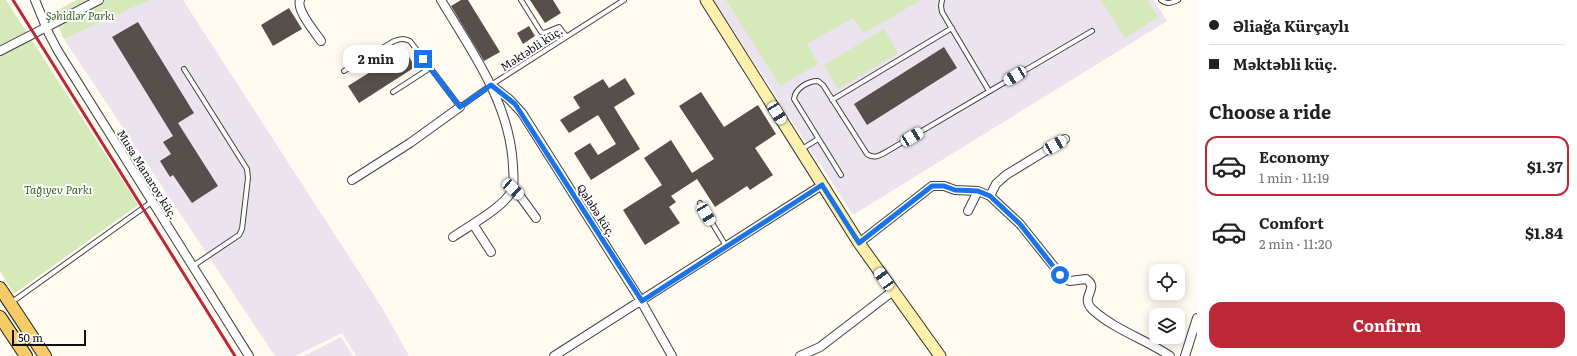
<!DOCTYPE html>
<html lang="en">
<head>
<meta charset="utf-8">
<style>
  body { margin:0; font-family:Literata,serif; background:#f6f6f6; color:#222; height:100vh; display:flex; flex-direction:column; font-size:15px; white-space:nowrap }
  * { box-sizing:border-box; margin:0 }
  p { font-size:13px; color:#767676 }
  .icon { flex:none; width:22px; height:22px; fill:none; stroke:currentColor; stroke-width:2; stroke-linecap:round; stroke-linejoin:round }
  .map { position:relative; flex:1; overflow:hidden }
  .sheet { display:flex; flex-direction:column; background:#fff; width:380px }
  .sheet>* { flex:none }
  .guide { display:grid; align-content:center; height:88px; padding:0 12px; background:#fff }
  .controls { position:absolute; left:1149px; top:264px; display:grid; gap:8px }
  .controls a { display:grid; place-items:center; width:36px; height:36px; border-radius:8px; background:#fff; box-shadow:0 2px 10px #0003; font-size:20px }
  .scale { position:absolute; left:12px; bottom:10px; width:74px; box-sizing:border-box; padding-left:4px; border:2px solid #0f0f0f; border-top:0; font-size:11px; line-height:14px; white-space:nowrap; color:#0f0f0f; -webkit-text-stroke:3px #fff; paint-order:stroke }
  .end { position:absolute; width:18px; height:18px; margin:-9px; border:5px solid #1a73e8; background:#fff; box-shadow:0 0 0 2px #fff }
  .from { border-radius:50% }
  .bubble { position:absolute; height:28px; border-radius:12px; background:#fff; box-shadow:0 2px 10px #0003; font-size:13px; font-weight:700; line-height:28px; text-align:center }
  .car { position:absolute; width:12px; height:24px; margin:-12px -6px; border-radius:5px; box-shadow:0 0 3px 1px #0007; background:linear-gradient(#fff 24%,#345 0 40%,#fff 0 76%,#345 0 86%,#fff 0) }
  .guide b { display:flex; align-items:center; gap:14px; height:38px; font-size:15px }
  .guide b+b { border-top:1px solid #e0e0e0 }
  .guide i { width:10px; height:10px; background:#222 }
  ul { padding:0; list-style:none }
  li { display:flex; align-items:center; gap:12px; height:60px; margin:0 8px 6px; padding:0 4px; border:2px solid transparent; border-radius:12px }
  li div { flex:1 }
  li b { display:block; font-size:15px }
  li em { font-style:normal; font-weight:700 }
  li.active { border-color:#bd2837 }
  li>.icon { width:36px; height:36px; stroke-width:1.5 }
  h2 { padding:0 12px; font-size:18px; line-height:48px }
  .button { display:flex; gap:8px; margin-top:auto; padding:8px 12px }
  .button a { flex:1; height:46px; border-radius:12px; background:#bd2837; color:#fff; font-size:16px; font-weight:700; line-height:46px; text-align:center }
  main { display:flex; flex:1; min-height:0 }
  .map>svg:first-child { display:block }
  .industrial { fill:#ebe3ed }
  .green { fill:#d5e9ba }
  .building { fill:#574f4b }
  .lines { fill:none; stroke-linecap:round; stroke-linejoin:round }
  .lane-casing { stroke:#424242; stroke-width:6 }
  .street-casing { stroke:#424242; stroke-width:10 }
  .secondary-casing { stroke:#313131; stroke-width:13 }
  .primary-casing { stroke:#202020; stroke-width:14 }
  .lane { stroke:#fff; stroke-width:4 }
  .street { stroke:#fff; stroke-width:8 }
  .secondary { stroke:#fef0ad; stroke-width:11 }
  .primary { stroke:#f6cc69; stroke-width:12 }
  .rail { stroke:#bd2837; stroke-width:3 }
  .route { stroke:#1a73e8; stroke-width:5 }
  .labels { text-anchor:middle; dominant-baseline:central; stroke-width:4; stroke-linejoin:round; paint-order:stroke }
  .park-label { font-size:11px; font-style:italic; fill:#32661f; stroke:#fff }
  .street-label { font-size:11px; fill:#0f0f0f; stroke:#fff }
</style>
</head>
<body>
<main>
<div class="map">
<svg width="1197" height="356" viewBox="0 0 1197 356">
  <rect width="100%" height="100%" fill="#fffbf0"/>
  <path class="industrial" d="M150 0H183L381 306 409 356H356L342 333 295 356H275L64 39Z
    M714 0H1154L1167 21 853 215Z
    M341 337 353 356H304Z"/>
  <path class="green" d="M0 0H6L138 205 14 294 0 271Z
    M76 0H150L64 39 53 13Z
    M726 0H921L864 33 853 18 807 44 818 64 780 86Z
    M1101 0H1147L1158 17 1125 38Z
    M884 29 898 53 838 89 824 65Z"/>
  <path class="building" d="M461 0H468L500 52 484 61 451 6Z
    M530 0H553L561 13 545 23Z
    M289 8 302 29 273 46 261 25Z
    M138 22 194 113 178 123 218 186 192 203 173 175 170 177 160 161 171 154 163 142 173 136 112 37Z
    M529 26 535 36 523 44 517 33Z
    M944 47 957 68 867 125 854 104Z
    M405 50 415 67 359 103 348 86Z
    M625 78 635 94 614 107 640 149 591 180 574 153 590 143 598 155 616 144 598 115 569 133 560 120 580 108 573 97 603 79 609 88Z
    M701 92 724 127 758 105 776 134 755 148 773 175 750 190 747 186 715 207 697 179 671 196 676 202 669 207 680 223 645 245 623 210 662 185 644 158 671 140 692 173 714 159 679 106Z"/>
  <g class="lines">
    <g class="lane-casing">
      <path id="lane" d="M521 0 541 32 544 33 559 27 566 36
        M942 0 941 6 942 12 989 91
        M1161 0C1167 5 1171 3 1178 0
        M184 69 247 169 248 178 242 229 239 235 193 266
        M344 71 394 41C400 39 403 38 410 41L460 107 491 85 624 0
        M393 92 430 68
        M832 100 952 28
        M802 149 818 139
        M841 175 794 99C795 89 807 81 818 81L823 85 867 154C874 159 879 156 886 152L1092 31
        M700 203 726 246
        M12 302 153 201"/>
    </g>
    <g class="street-casing">
      <path id="street" d="M35 0 49 34 58 51 249 356
        M300 0C296 10 315 32 321 41
        M441 0C472 52 510 103 513 166 513 173 515 184 512 190 506 206 467 227 453 237
        M0 51 99 0
        M491 85 509 99 522 113 641 301 672 356
        M352 180 410 143 460 107
        M513 189 520 196 536 218
        M990 196 996 184 1006 175 1065 139
        M968 211 978 191
        M473 224 491 252
        M859 243 932 186H944L955 190 978 191 990 196 1020 224 1064 279 1070 281 1086 279C1101 289 1078 296 1093 310 1115 330 1145 339 1170 356
        M554 356 822 185
        M800 356 820 347 893 291
        M1185 356 1197 318"/>
    </g>
    <g class="secondary-casing">
      <path id="secondary" d="M706 0 859 243 940 356"/>
    </g>
    <g class="primary-casing">
      <path id="primary" d="M0 288 45 356
        M0 317 26 356"/>
    </g>
    <use href="#lane" class="lane"/>
    <use href="#street" class="street"/>
    <use href="#secondary" class="secondary"/>
    <use href="#primary" class="primary"/>
    <path class="rail" d="M13 0 235 356"/>
  </g>
  <g class="lines">
    <path class="route" d="M423 59 460 107 491 85 515 104 642 301 822 185 859 243 932 186H944L955 190 978 191 990 196 1020 224 1060 275"/>
  </g>
  <g class="labels">
    <g class="park-label">
      <text x="80" y="15">Şəhidlər Parkı</text>
      <text x="58" y="189">Tağıyev Parkı</text>
    </g>
    <g class="street-label">
      <text transform="translate(531 48) rotate(-33)">Məktəbli küç.</text>
      <text transform="translate(148 174) rotate(58)">Musa Manarov küç.</text>
      <text transform="translate(597 210) rotate(57)">Qələbə küç.</text>
    </g>
  </g>
</svg>
<div class="controls">
<a><svg class="icon" aria-label="locate" viewBox="0 0 24 24"><circle cx="12" cy="12" r="6"/><path d="M12 2v4M12 18v4M2 12h4M18 12h4"/></svg></a>
<a><svg class="icon" aria-label="layers" viewBox="0 0 24 24"><path d="M12 4l9 5-9 5-9-5zM3 14l9 5 9-5"/></svg></a>
</div>
<div class="scale">50 m</div>
<i class="end from" style="left:1060px;top:275px"></i>
<i class="end" style="left:423px;top:59px"></i>
<div class="bubble" style="left:343px;top:45px;width:66px">2 min</div>
<i class="car" style="left:1015px;top:76px;rotate:239deg"></i>
<i class="car" style="left:777px;top:113px;rotate:148deg"></i>
<i class="car" style="left:912px;top:137px;rotate:59deg"></i>
<i class="car" style="left:1055px;top:145px;rotate:60deg"></i>
<i class="car" style="left:513px;top:189px;rotate:132deg"></i>
<i class="car" style="left:706px;top:214px;rotate:149deg"></i>
<i class="car" style="left:884px;top:279px;rotate:325deg"></i>
</div>
<section class="sheet">
<div class="guide">
<b><i class="from"></i>Əliağa Kürçaylı</b>
<b><i></i>Məktəbli küç.</b>
</div>
<h2>Choose a ride</h2>
<ul>
<li class="active"><svg class="icon" aria-label="car" viewBox="0 0 24 24"><path d="M5 17H2v-5l4-1 3-4h7l3 4 3 1v5h-3M9 17h6M6 11h13"/><circle cx="7" cy="17" r="2"/><circle cx="17" cy="17" r="2"/></svg><div><b>Economy</b><p>1 min · 11:19</p></div><em>$1.37</em></li>
<li><svg class="icon" aria-label="car" viewBox="0 0 24 24"><path d="M5 17H2v-5l4-1 3-4h7l3 4 3 1v5h-3M9 17h6M6 11h13"/><circle cx="7" cy="17" r="2"/><circle cx="17" cy="17" r="2"/></svg><div><b>Comfort</b><p>2 min · 11:20</p></div><em>$1.84</em></li>
</ul>
<div class="button"><a>Confirm</a></div>
</section>
</main>
</body>
</html>
